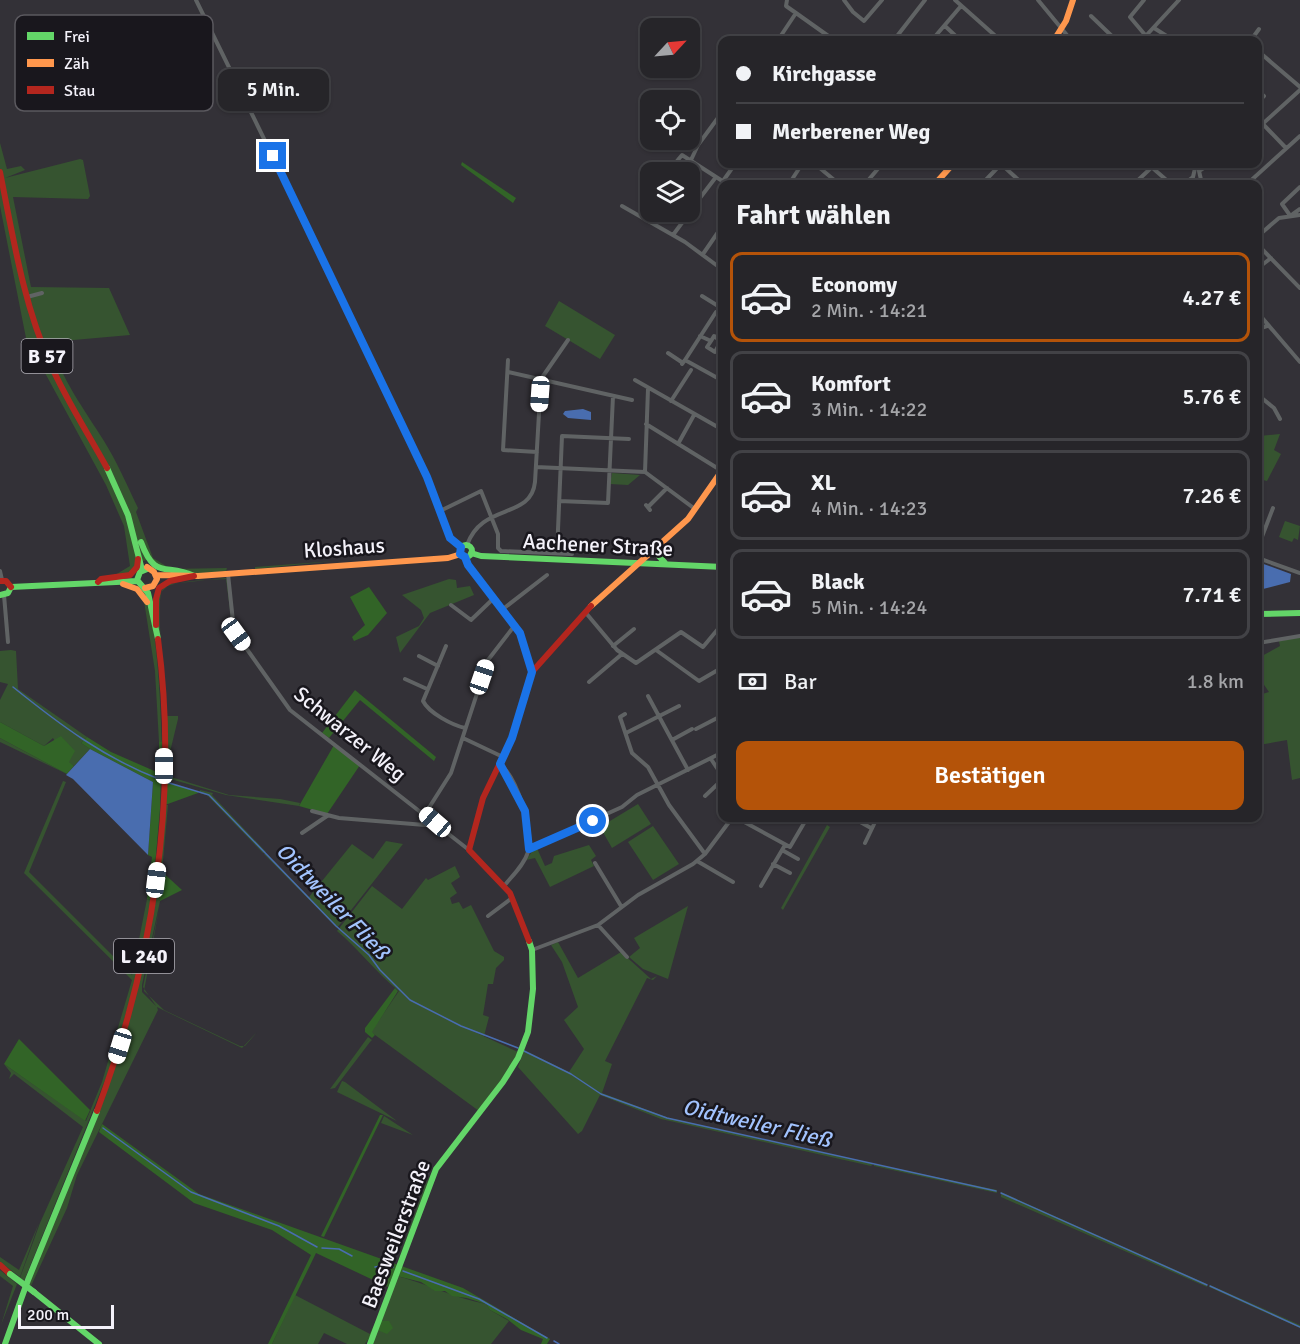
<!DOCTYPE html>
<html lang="de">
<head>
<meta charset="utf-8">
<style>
  body { margin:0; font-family:Signika,sans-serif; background:#2e2d31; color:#f1f3f6; height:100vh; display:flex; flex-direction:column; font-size:22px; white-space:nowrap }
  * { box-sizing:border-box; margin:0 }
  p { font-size:20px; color:#a4a5a8 }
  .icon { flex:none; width:33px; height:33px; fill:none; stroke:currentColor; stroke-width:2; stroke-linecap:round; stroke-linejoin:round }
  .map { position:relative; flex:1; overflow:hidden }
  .drawer { position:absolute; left:718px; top:180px; width:544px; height:642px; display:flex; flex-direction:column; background:#262529; border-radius:12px; box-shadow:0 2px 4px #0004,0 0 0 2px #424246 }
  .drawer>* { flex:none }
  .hud { position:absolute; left:718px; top:36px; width:544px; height:132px; border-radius:12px; box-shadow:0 2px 4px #0004,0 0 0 2px #424246; display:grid; align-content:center; height:132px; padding:0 18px; background:#262529 }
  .needle { width:39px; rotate:64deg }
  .fabs { position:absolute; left:640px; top:18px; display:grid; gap:12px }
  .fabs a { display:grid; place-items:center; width:60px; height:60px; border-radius:12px; background:#262529; box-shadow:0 2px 4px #0004,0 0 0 2px #424246; font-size:30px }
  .scale { position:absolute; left:18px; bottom:15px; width:96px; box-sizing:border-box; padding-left:6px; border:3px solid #f4f2fa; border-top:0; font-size:16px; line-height:21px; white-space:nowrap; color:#f4f2fa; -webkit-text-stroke:4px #19171d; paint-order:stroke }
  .end { position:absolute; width:27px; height:27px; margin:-14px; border:8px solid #1a73e8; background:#fff; box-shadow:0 0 0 3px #fff }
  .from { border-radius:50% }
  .bubble { position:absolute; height:42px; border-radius:12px; background:#262529; box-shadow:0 2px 4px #0004,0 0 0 2px #424246; font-size:20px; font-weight:600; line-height:42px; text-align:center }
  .car { position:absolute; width:18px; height:36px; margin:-18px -9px; border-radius:8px; box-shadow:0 0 4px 2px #0007; background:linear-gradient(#fff 24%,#345 0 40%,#fff 0 76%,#345 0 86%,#fff 0) }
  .hud b { display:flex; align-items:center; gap:21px; height:57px; font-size:22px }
  .hud b+b { border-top:2px solid #424246 }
  .hud i { width:15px; height:15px; background:#f1f3f6 }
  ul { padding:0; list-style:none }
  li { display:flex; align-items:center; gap:18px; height:90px; margin:0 12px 9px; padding:0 6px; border:3px solid #424246; border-radius:12px }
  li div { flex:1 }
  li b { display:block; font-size:22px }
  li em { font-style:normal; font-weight:600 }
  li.active { border-color:#b45309 }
  li>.icon { width:54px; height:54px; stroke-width:1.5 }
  h2 { padding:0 18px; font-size:27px; line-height:72px }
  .pay { display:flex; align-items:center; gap:15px; height:66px; padding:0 18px; font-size:22px }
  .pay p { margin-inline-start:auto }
  .action { display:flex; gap:12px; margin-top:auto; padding:12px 18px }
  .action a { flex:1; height:69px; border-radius:12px; background:#b45309; color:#fff; font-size:24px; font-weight:600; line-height:69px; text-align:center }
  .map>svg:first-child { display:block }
  .green { fill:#365430 }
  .forest { fill:#326427 }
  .water { fill:#496daf }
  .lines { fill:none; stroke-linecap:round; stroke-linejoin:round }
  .stream { stroke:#496daf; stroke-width:1.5 }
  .street { stroke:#606364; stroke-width:4 }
  .fast { stroke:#63d668; stroke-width:6 }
  .slow { stroke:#ff974d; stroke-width:6 }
  .jam { stroke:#b3261e; stroke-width:6 }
  .fast-bridge { stroke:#63d668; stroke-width:6 }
  .route { stroke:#1a73e8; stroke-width:8 }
  .labels { text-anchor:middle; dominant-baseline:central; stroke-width:5; stroke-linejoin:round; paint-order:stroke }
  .shield { fill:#19171d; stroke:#b2b0b8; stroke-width:1.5 }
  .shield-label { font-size:20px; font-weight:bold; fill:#f4f2fa }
  .street-label { font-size:21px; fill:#f4f2fa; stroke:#19171d }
  .water-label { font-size:22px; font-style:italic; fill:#a2c3fe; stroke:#19171d }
  .key { fill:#19171d; stroke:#5b595f; stroke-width:1.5 }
  .key-label { font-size:16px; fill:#f4f2fa }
</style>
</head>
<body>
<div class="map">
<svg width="1300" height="1344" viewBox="0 0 1300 1344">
  <rect width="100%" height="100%" fill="#333137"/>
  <path class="green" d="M0 143 7 169 21 166 25 170 5 178 80 159 83 160 90 196 88 199 13 197 31 287 109 288 130 335 51 342C61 379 84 409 104 441 117 462 127 485 138 508L136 512 153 558 171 569 227 568 226 571C201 573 168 578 149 559L136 564 130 573 115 575 130 566 124 526 106 485 26 338 0 206Z
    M559 301 615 335 600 359 545 326Z
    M1280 434 1274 450 1281 454 1267 481 1259 479V436Z
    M612 473 640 475 628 485 610 484Z
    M1285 521 1300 526 1298 540 1294 538 1292 542 1279 537Z
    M334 561 255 569V567Z
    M226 578 228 583 233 631 271 685 233 633 226 579C213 580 173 580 163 589 154 597 166 697 167 716H178V719L169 756 171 777 229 795 280 799 300 803 299 806 226 795 167 778 165 708 157 627 159 594 170 584Z
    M449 579 456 580 457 588 470 586 474 595 430 613 400 653 396 637 419 626 424 618 421 610 402 595Z
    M144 601C158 615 161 717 162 742H159L155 671Z
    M1300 637V778L1292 780 1287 740 1259 745V695L1269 692 1260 679V657L1280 646 1279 641Z
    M11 650 16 651 18 689 87 737 81 743 90 749 74 766 68 762 53 738 44 746 0 722V700L8 684 0 682V651Z
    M0 738 67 774 0 742Z
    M63 781 66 782 29 872 132 975 147 899 152 900 137 974 112 1063 24 1281 20 1278 40 1223 83 1127 14 1074 9 1079 11 1073 4 1064 86 1121 102 1082 132 980 24 873Z
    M200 790 213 793 212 795 266 852 263 853 207 795 200 793Z
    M638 804 651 824 612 848 600 827Z
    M165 805H168L162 871 160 870Z
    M827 825 830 827 783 910 781 908Z
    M653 826 679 864 653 880 628 842Z
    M386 841 403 844 337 928 264 854 266 853 309 897 352 844 373 859Z
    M589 845 596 856 591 860 594 866 550 887 535 858 526 860 536 846 545 866 552 863 554 856Z
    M455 866 460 877 451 883 457 893 450 898 452 904 459 902 463 909 471 905 494 951 504 957V960L496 968 493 984H488L483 1015 489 1017 484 1036 433 1013 518 1052 509 1070 479 1111 371 1032 399 991C376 973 359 949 337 931L372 886 402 909 426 878 428 880Z
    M157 894 160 901 142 985V992L156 1006 143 987 159 909 144 991 164 1010 240 1046H245L257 1032 242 1048 165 1011 157 1007 158 1010 77 1175 67 1208 31 1286 27 1283 96 1120 151 928Z
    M688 906 668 979 643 969 629 957 640 948 634 938Z
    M558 942 578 978 621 952 651 979 657 976 653 980 647 978 605 1061 612 1064 602 1093 669 1118 873 1164 871 1166 661 1119 600 1095 582 1131 578 1134 518 1067 524 1050 569 1072 584 1049 564 1020 578 1007 562 962 551 945Z
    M368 1037 372 1040 370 1042 335 1088 330 1089Z
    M342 1081 345 1082 397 1121 337 1092Z
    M384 1116 413 1135 381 1123Z
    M441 1156 428 1182 397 1263 425 1185Z
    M874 1164 997 1190V1193L874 1166Z
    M1001 1192 1207 1284V1287L1001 1197Z
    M39 1223 20 1277 0 1262V1257L19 1270Z
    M0 1270 17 1284 1 1325 13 1286 0 1276Z
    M393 1275C426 1283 453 1298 486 1304L490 1310 509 1321 491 1344H369Z
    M1210 1285 1300 1325V1328L1209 1287Z
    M295 1295 370 1334 365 1344H347L324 1333 318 1344H272Z"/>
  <path class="forest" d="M462 162 516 198 513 203 461 165Z
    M369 587 387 613 368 635 354 641 352 637 365 625 350 597Z
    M355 690 436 757 434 761 360 700 329 738 322 733Z
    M0 722 44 746 61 736 75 751 69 762 74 766 67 774 0 738Z
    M87 737 111 752 159 773V742H162L160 809 152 900 147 899 152 857 148 855 153 782 90 749 81 743Z
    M334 745 360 765 327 814 299 806Z
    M167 782 198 792V793L165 805Z
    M160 870 182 890 160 901 157 894Z
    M395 988 398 991 372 1032 375 1035 372 1038 365 1032V1028Z
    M19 1039 90 1110 85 1121 4 1064Z
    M380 1115H383L324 1237 321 1236Z
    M102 1124 199 1194 463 1288 550 1339 547 1344H541L543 1339 521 1330 507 1319 490 1310 486 1304 467 1298 452 1296 445 1291H435L421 1282 393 1275 388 1287 316 1253 272 1344H268L311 1255 272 1230 194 1203 99 1132Z
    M376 1321H389L393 1328 387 1334 375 1329 365 1344Z"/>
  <path class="water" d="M583 409 591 412V420L568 418 563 414 565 411Z
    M1258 562 1291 574 1290 582 1259 590Z
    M90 749 153 782 148 855 73 779 66 775Z"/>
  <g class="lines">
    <path class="stream" d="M13 687C59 724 104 758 159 779
      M166 782 209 795 336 926 369 955 380 970 410 1000 461 1026 518 1048
      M524 1051 571 1074 601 1094 667 1118 996 1191
      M103 1128 191 1192 279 1226 317 1247
      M1001 1193 1207 1285
      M322 1248 339 1249 352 1256
      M375 1267 386 1265 393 1267
      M403 1271 479 1299 547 1338
      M1210 1286 1300 1327
      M554 1341 559 1344"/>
    <path class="street" d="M196 0 345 304 427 477 450 538 461 547
      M787 0 786 6 796 13
      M844 0 853 12 864 21 882 0
      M955 0 1000 40
      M1038 0 1071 40
      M1144 0 1130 17 1146 36
      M1091 16 1116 40
      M945 26 960 40
      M1154 28 1173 40
      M778 40 796 13 834 40
      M894 40 925 0
      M932 40 961 6
      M1142 40 1179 0
      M1251 40 1259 29
      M1258 51 1300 87
      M1258 91 1264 96 1258 102
      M1258 119 1286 148
      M1258 128 1300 90
      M691 160 698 145 723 111
      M815 164 839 184
      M1001 164 1023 184
      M1148 164 1171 184
      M1199 171 1202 184
      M1199 171 1210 164
      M668 172 682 155 727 184
      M723 181 735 164
      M789 184 802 164
      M865 184 882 164
      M982 184 1001 164
      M1134 184 1152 167
      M1184 184 1193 177 1196 164
      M1247 184 1300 136
      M622 206 685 242 723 270
      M690 211 716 177
      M1289 214 1282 204 1300 187
      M1293 214 1300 209
      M640 216 651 198
      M673 235 690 212
      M1258 236 1279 218 1300 215
      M1258 245 1300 288
      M703 254 723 225
      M1258 268 1271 258
      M702 296 723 309
      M27 297 42 293
      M1258 313 1300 362
      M1258 329 1267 326
      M700 336 711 341 714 336 721 341 715 352 707 347 711 341
      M668 353 683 363
      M508 360 503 450 537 452
      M685 360 716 312
      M682 364 685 360 723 381
      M508 372 632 400
      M635 380 723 430
      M648 389 645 472 695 509
      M1258 395 1274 408 1280 419
      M671 401 691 370
      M646 424 722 471
      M678 444 694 415
      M536 467 645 472
      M559 501 608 503 613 396
      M646 505 650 510
      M648 507 667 488
      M440 511 481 491 498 534V548L501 551 572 554
      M467 545C482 502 531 520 535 482L541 379 568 340
      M1258 547 1273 508
      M557 553 562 436 629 439
      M465 557 468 565 520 633 532 672
      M1258 558 1300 573
      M0 571 2 580
      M228 574 234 631 290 710 469 850
      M4 595 8 642
      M451 605 471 620 494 598
      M503 609 547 575
      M586 613 617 650 636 663 681 632 703 647 723 623
      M1258 643 1300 636
      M446 646 423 701C429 713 452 725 465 728
      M613 646 634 629
      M656 650 699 681 723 667
      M419 656 438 666
      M405 679 427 689
      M589 682 622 654
      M648 696 688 770
      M625 714 620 717 632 753 648 767 669 805 705 854
      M696 729 723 715
      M626 733 679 706
      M463 738 503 757
      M672 740 692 729
      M711 759 723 777
      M500 764C517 778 534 830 528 852 524 865 512 876 504 886
      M705 796 723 779
      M312 811 339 818 425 825 435 823
      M425 814 451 773 488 660 515 625
      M737 818 790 847 807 818
      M853 818 871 828
      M302 833 327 816
      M865 843 877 818
      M529 849 622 807 637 795 723 752
      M782 850 798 859
      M697 861 733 882
      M595 863 621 906
      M773 864 790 873
      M761 886 785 845
      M488 916 512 898
      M598 925 627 957
      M532 950 598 925 638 895 693 864 705 854 732 818"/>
    <path class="fast" d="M107 468 128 515 142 570
      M141 542C155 580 165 563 194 576
      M460 551a6 6 0 1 1 12 0a6 6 0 1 1-12 0Z
      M659 546 658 555 665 563
      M471 553 481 556 723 567
      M147 569 140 572 137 580 148 593 158 639
      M11 587 137 581
      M0 595 8 593 11 587
      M1258 614 1300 613
      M34 1292 99 1344
      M5 1344 28 1280 97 1111
      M370 1344 436 1169 503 1082 518 1058 528 1032 533 989 532 950 529 941"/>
    <path class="slow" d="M1054 40 1066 21 1073 0
      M935 184 953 164
      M156 575 198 576 448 558 461 554
      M123 584 137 589 147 602
      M145 588 153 586 157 579 154 572 147 567
      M591 606 688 519 723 469"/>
    <path class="jam" d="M0 172C13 236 23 303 50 363 66 400 88 433 107 468
      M0 581H6L11 587
      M98 582 101 579 130 575 137 567 138 559
      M156 625V599L159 588 170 581 194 576
      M529 941 510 893 469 850 483 798 512 738 532 672 591 606
      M97 1111C153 963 179 797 158 639
      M0 1265 10 1274"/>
    <path class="fast-bridge" d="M10 1274 34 1292"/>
  </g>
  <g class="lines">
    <path class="route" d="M273 156 427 477 450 538 461 547 460 554 465 557 468 565 520 633 532 672 512 738 500 764 525 811 529 849 593 821"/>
  </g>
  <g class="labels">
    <g class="shield">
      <rect x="21.5" y="339" width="51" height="34" rx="4.5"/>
      <rect x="114" y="939" width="60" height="34" rx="4.5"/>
    </g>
    <g class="shield-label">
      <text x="47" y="356">B 57</text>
      <text x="144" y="956">L 240</text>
    </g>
    <g class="street-label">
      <text transform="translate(598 545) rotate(3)">Aachener Straße</text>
      <text transform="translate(344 548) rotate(-4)">Kloshaus</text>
      <text transform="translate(350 734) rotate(39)">Schwarzer Weg</text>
      <text transform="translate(396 1234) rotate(-69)">Baesweilerstraße</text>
    </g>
    <g class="water-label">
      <text transform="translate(333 901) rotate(46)">Oidtweiler Fließ</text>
      <text transform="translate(757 1123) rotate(13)">Oidtweiler Fließ</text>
    </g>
  </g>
  <rect x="15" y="15" width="198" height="96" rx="9" class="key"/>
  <rect x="27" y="32" width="27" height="8" fill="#63d668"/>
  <rect x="27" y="59" width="27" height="8" fill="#ff974d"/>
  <rect x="27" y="86" width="27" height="8" fill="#b3261e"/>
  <g class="key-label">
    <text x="64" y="42">Frei</text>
    <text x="64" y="69">Zäh</text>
    <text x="64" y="96">Stau</text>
  </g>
</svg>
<div class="fabs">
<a><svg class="needle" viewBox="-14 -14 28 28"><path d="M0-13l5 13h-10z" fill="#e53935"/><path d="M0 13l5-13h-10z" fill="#a4a5a8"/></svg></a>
<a><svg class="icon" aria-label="locate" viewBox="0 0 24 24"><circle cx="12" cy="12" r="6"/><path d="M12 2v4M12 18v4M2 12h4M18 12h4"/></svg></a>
<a><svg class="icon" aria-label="layers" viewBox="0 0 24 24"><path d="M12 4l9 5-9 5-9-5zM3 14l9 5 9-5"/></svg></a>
</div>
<div class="scale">200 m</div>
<i class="end from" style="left:593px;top:821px"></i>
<i class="end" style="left:273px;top:156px"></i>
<div class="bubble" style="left:218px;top:69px;width:111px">5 Min.</div>
<i class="car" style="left:540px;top:394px;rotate:184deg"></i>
<i class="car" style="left:236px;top:634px;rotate:144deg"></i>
<i class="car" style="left:482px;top:677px;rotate:19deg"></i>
<i class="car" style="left:164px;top:766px;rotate:0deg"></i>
<i class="car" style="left:435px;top:822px;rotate:311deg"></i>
<i class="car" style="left:156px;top:880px;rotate:7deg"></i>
<i class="car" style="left:120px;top:1046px;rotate:197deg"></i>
<div class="hud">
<b><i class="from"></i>Kirchgasse</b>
<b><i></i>Merberener Weg</b>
</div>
<section class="drawer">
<h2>Fahrt wählen</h2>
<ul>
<li class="active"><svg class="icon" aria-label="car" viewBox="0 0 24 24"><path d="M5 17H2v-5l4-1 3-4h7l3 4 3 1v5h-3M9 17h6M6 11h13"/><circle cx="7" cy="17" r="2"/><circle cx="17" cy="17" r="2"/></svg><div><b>Economy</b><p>2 Min. · 14:21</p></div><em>4.27 €</em></li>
<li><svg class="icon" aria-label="car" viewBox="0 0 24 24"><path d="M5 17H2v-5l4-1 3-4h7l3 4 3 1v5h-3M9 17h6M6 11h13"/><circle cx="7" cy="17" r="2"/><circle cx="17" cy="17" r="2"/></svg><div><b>Komfort</b><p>3 Min. · 14:22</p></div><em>5.76 €</em></li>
<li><svg class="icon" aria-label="car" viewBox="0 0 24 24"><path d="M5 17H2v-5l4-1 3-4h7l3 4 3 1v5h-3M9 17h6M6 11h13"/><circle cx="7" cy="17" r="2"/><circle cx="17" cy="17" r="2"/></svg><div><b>XL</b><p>4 Min. · 14:23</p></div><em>7.26 €</em></li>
<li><svg class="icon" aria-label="car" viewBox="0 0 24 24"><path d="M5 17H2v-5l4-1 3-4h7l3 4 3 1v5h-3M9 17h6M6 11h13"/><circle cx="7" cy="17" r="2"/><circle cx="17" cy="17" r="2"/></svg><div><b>Black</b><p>5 Min. · 14:24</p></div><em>7.71 €</em></li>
</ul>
<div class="pay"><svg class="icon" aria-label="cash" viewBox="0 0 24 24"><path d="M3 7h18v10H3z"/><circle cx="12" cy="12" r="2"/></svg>Bar<p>1.8 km</p></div>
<div class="action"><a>Bestätigen</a></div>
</section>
</div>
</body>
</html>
